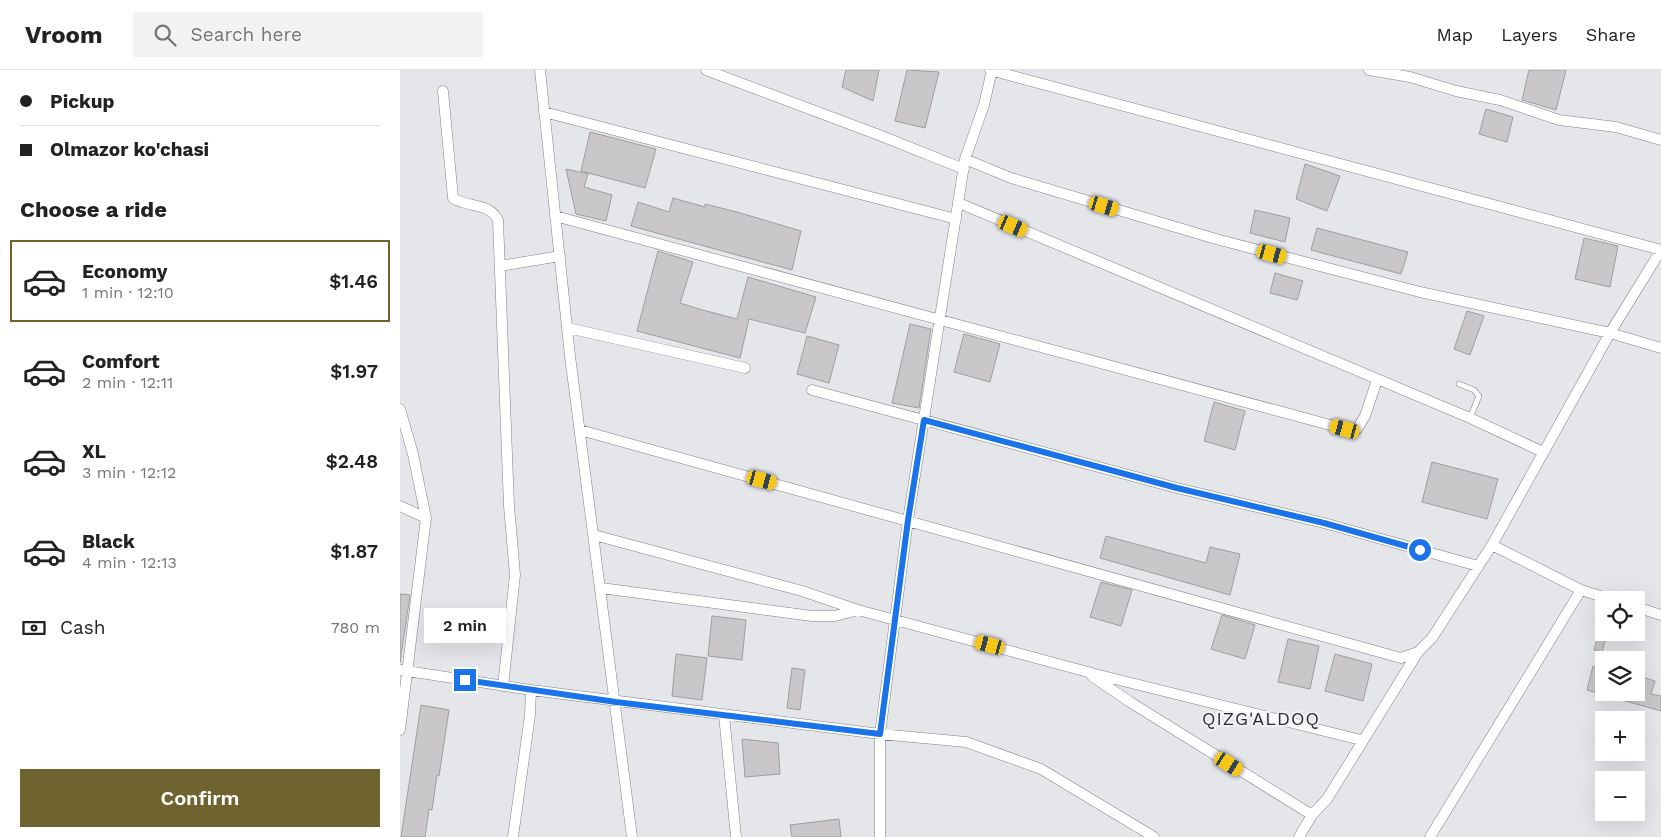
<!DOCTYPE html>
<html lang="en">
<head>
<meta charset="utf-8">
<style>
  body { margin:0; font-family:"Work Sans",sans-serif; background:#f2f2f2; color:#222; height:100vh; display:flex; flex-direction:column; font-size:19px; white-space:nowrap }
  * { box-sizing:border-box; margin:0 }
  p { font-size:16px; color:#767676 }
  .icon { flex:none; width:28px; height:28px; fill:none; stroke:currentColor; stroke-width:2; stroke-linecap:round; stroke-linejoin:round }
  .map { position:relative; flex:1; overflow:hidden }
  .drawer { display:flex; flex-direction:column; background:#fff; width:400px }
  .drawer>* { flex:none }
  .banner { display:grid; align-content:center; height:110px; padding:0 20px; background:#fff }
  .controls { position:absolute; left:1195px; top:521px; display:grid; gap:10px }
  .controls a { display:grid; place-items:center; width:50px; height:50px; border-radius:0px; background:#fff; box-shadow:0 5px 20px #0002; font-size:25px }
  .end { position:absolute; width:22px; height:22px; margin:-11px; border:6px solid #1a73e8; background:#fff; box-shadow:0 0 0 2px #fff }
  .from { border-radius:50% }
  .bubble { position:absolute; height:35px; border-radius:0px; background:#fff; box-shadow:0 5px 20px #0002; font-size:16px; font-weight:600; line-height:35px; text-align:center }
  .car { position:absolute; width:15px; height:30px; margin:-15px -8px; border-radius:6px; box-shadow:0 0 4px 1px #0007; background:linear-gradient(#f5c518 24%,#345 0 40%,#f5c518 0 76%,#345 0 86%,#f5c518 0) }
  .banner b { display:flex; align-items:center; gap:18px; height:48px; font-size:19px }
  .banner b+b { border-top:1px solid #e0e0e0 }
  .banner i { width:12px; height:12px; background:#222 }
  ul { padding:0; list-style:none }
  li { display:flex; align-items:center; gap:15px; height:82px; margin:0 10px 8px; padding:0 10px; border:2px solid transparent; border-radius:0px }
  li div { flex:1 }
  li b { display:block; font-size:19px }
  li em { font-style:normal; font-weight:600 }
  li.current { border-color:#6f6330 }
  li>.icon { width:45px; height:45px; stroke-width:1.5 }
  h2 { padding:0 20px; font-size:22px; line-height:60px }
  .pay { display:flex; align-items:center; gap:12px; height:55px; padding:0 20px; font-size:19px }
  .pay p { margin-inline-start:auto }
  .button { display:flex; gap:10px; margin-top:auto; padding:10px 20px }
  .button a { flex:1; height:58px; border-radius:0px; background:#6f6330; color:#fff; font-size:20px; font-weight:600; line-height:58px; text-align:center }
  header { display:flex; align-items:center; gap:30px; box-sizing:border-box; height:70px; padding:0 25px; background:#fff; border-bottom:1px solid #e0e0e0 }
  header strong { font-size:24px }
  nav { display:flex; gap:28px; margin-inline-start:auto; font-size:18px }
  .search { width:350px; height:45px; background:#f2f2f2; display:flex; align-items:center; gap:12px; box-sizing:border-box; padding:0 18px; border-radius:0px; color:#767676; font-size:19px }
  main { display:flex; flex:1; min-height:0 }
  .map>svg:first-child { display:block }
  .building { fill:#cac7cb; stroke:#a09da0 }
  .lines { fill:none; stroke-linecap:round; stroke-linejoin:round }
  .service-casing { stroke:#828286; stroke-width:6 }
  .minor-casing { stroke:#828286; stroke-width:11 }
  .service { stroke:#fff; stroke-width:5 }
  .minor { stroke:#fff; stroke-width:10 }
  .route { stroke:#1a73e8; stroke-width:6 }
  .labels { text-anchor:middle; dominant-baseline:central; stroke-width:4; stroke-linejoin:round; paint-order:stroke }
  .quarter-label { font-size:18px; letter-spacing:1px; fill:#2b2b2f; stroke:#f3f3f7 }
</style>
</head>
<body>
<header>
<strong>Vroom</strong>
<div class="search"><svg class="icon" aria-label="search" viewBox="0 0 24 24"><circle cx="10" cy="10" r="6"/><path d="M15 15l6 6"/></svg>Search here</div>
<nav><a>Map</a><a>Layers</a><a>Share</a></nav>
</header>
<main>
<section class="drawer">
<div class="banner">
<b><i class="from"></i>Pickup</b>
<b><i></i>Olmazor ko'chasi</b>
</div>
<h2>Choose a ride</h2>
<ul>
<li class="current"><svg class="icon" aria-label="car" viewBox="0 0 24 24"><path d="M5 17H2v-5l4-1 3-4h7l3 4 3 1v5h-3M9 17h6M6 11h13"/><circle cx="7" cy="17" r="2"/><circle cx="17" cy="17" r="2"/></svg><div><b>Economy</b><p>1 min · 12:10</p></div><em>$1.46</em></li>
<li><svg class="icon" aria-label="car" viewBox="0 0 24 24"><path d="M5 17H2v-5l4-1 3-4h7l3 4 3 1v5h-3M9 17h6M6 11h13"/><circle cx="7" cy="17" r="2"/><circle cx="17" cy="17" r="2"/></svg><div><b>Comfort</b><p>2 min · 12:11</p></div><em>$1.97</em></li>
<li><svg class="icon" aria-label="car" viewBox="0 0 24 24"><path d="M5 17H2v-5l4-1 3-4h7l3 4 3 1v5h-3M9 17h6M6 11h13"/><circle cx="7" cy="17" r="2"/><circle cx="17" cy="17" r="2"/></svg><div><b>XL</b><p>3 min · 12:12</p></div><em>$2.48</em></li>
<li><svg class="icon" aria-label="car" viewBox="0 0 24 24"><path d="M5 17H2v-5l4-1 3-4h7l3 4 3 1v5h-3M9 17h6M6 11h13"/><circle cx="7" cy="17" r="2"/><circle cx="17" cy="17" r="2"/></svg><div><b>Black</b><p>4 min · 12:13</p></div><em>$1.87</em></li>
</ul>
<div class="pay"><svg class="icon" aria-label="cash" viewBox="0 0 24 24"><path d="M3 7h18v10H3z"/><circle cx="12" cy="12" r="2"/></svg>Cash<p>780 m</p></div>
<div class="button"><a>Confirm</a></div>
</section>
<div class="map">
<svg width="1261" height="767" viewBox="0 0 1261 767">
  <rect width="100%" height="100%" fill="#e5e6ea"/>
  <path class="building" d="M446 0H479L473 31 442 17Z
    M507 0 539 2 525 58 495 51Z
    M1129 0H1166L1156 40 1122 30Z
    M1086 39 1113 47 1107 72 1079 64Z
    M190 62 256 79 245 118 181 101Z
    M905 94 940 106 927 141 896 129Z
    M166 99 188 104 184 117 212 125 206 151 176 144Z
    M273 128 305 137V134L337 142 401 161 392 200 231 156 238 132 269 142Z
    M855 140 890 148 885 172 850 163Z
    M917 158 1008 182 1001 204 911 180Z
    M1184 168 1218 176 1210 217 1175 209Z
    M258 181 293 192 280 233 299 239 337 249 348 207 416 227 405 263 349 249 340 288 237 261Z
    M875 203 903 211 897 230 870 223Z
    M1067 241 1084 246 1070 285 1054 279Z
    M510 254 531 259 519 338 492 333Z
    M564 264 600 274 590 312 554 302Z
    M407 266 439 275 429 313 397 304Z
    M814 332 845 341 835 380 804 371Z
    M1032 392 1098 409 1087 449 1022 432Z
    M706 466 806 493 810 477 840 484 830 525 700 488Z
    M701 512 732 520 721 556 690 547Z
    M0 524 10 525 0 593Z
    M822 545 855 555 845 589 811 579Z
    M312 546 346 550 342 590 308 586Z
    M1198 565 1206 568 1202 582 1194 580Z
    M888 569 919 576 910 619 878 612Z
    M276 584 307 588 302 630 272 626Z
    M935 584 972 594 963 631 925 621Z
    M1193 596 1204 600V625L1187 620Z
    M392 598 405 600 400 640 387 638Z
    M1236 605 1255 611 1251 624 1261 626V641L1204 625 1205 622H1236Z
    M21 635 49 640 39 706 37 705 32 740 29 739 25 767H1Z
    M342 669 378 673 380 704 345 707Z
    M439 749 441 767H392L390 755Z"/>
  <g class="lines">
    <g class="service-casing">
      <path id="service" d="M1059 314 1074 320 1079 326 1070 348"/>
    </g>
    <g class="minor-casing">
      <path id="minor" d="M140 0 170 286 232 767
        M306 0 479 65 564 99
        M590 0 1261 180
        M969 0 1010 7 1056 21 1100 30 1159 50 1216 57 1261 70
        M43 21 53 128C68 138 89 132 98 150L109 436 115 505 103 616
        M144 42 556 149
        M565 89 611 108 816 169 1020 222 1210 263 1261 278
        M559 133 1070 348 1143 382
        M155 146 945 359H957L965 346 977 310
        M100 196 160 186
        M168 258 345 298
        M412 320 777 418 924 453 1078 496
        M0 339 13 384 26 448 0 660
        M180 360 1001 588 1018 582 1032 568 1092 475 1181 520 1213 530
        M0 436 26 448
        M194 465 402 521 458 540 699 605 961 670
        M1092 475 1210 263 1261 180
        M201 518 412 546H435L458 540
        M1236 537 1261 545
        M0 600 131 620 130 645 113 767
        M692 606 730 632 912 745 899 767
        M131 620 480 664 566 672 641 699 754 767
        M324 645 336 767
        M912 745 927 729 1018 582
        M480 767V664L508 450 565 89 584 35 592 0
        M1030 767 1181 520"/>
    </g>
    <use href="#service" class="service"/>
    <use href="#minor" class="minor"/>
  </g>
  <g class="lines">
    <path class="route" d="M65 610 216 632 480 664 508 450 524 350 777 418 924 453 1020 480"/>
  </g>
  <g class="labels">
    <g class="quarter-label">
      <text x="861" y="648">QIZG'ALDOQ</text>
    </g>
  </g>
</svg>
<div class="controls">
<a><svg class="icon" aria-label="locate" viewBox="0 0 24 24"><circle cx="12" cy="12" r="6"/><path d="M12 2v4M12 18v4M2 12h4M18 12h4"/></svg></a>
<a><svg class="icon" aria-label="layers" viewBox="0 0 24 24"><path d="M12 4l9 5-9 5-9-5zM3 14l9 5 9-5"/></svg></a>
<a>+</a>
<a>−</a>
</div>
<i class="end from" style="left:1020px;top:480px"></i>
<i class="end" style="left:65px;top:610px"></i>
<div class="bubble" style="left:24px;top:538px;width:82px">2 min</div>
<i class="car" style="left:704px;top:136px;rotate:107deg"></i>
<i class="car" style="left:613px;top:156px;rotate:113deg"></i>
<i class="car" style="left:872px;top:184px;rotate:105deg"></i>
<i class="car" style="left:945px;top:359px;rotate:285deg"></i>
<i class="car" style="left:362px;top:410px;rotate:105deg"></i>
<i class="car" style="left:590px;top:575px;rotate:285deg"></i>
<i class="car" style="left:829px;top:694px;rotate:122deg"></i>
</div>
</main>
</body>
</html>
